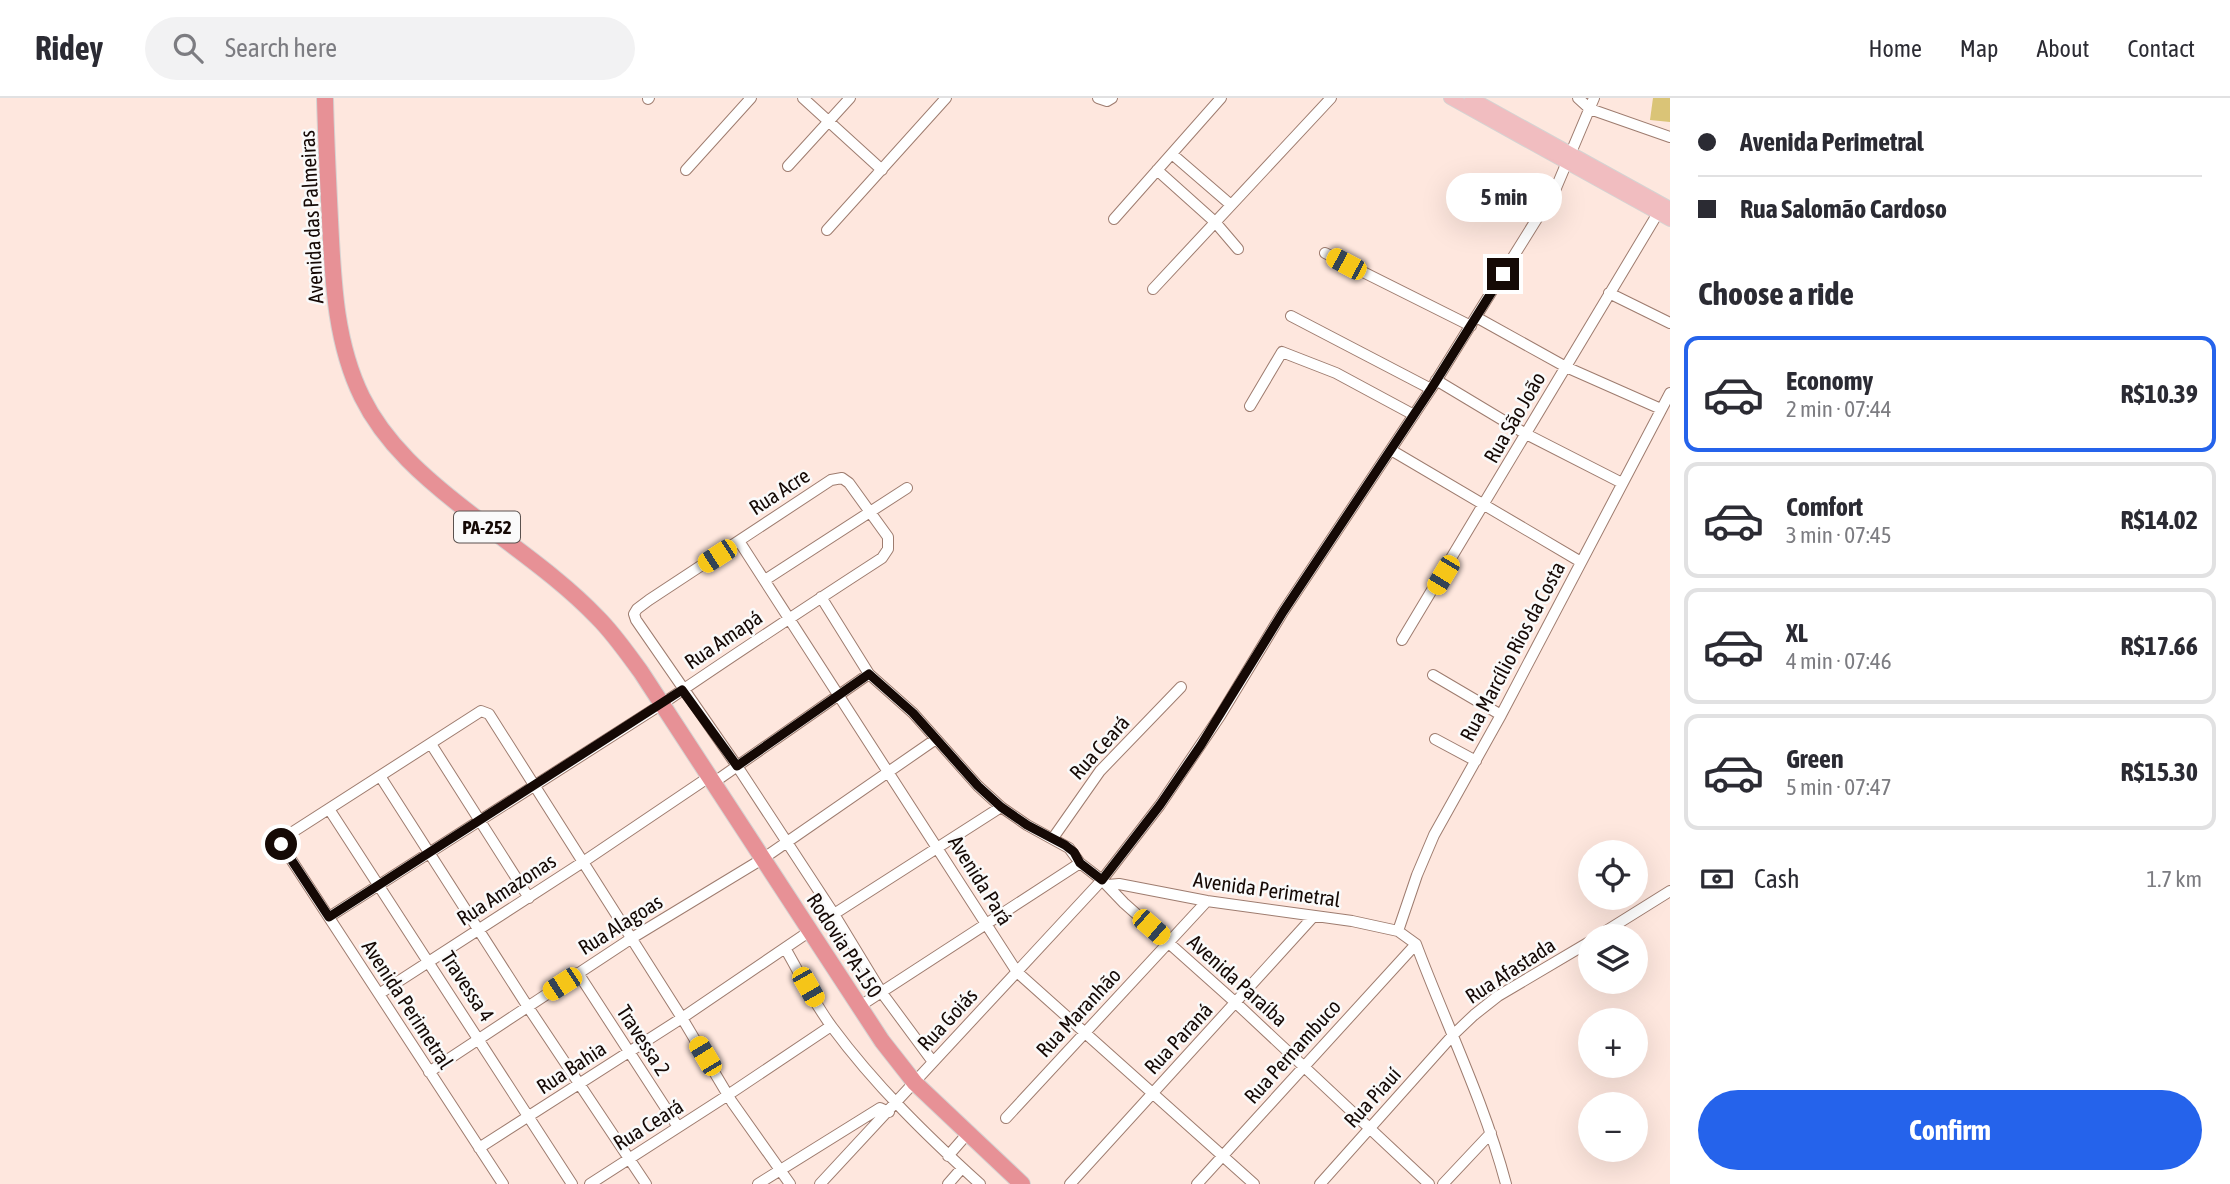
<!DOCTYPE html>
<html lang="en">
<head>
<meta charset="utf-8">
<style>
  body { margin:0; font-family:"Asap Condensed",sans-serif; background:#f2f2f3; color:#2b2b33; height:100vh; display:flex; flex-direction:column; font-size:26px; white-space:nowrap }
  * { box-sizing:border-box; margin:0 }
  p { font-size:23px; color:#7c7c81 }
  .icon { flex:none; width:38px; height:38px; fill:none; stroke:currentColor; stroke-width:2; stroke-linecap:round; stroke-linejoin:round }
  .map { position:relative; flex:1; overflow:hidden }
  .side { display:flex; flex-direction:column; background:#fff; width:560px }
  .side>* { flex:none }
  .guide { display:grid; align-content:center; height:154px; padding:0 28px; background:#fff }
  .controls { position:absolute; left:1578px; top:742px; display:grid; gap:14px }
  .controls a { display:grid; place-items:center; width:70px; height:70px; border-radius:50%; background:#fff; box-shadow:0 7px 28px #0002; font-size:35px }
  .end { position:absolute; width:32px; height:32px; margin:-16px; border:9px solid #150905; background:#fff; box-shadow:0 0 0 4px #fff }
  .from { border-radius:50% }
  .bubble { position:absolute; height:49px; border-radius:24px; background:#fff; box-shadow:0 7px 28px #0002; font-size:23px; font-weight:700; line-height:49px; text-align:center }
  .car { position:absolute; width:21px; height:42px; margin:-21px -10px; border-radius:9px; box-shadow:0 0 5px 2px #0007; background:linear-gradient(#f5c518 24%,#345 0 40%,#f5c518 0 76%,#345 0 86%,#f5c518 0) }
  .guide b { display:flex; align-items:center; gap:24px; height:66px; font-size:26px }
  .guide b+b { border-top:2px solid #e1e1e2 }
  .guide i { width:18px; height:18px; background:#2b2b33 }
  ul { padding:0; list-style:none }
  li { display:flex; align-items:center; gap:21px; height:116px; margin:0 14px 10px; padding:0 14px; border:4px solid #e1e1e2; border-radius:14px }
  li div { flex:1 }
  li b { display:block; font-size:26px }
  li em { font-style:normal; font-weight:700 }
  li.active { border-color:#2563eb }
  li>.icon { width:63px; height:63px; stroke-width:1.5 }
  h2 { padding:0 28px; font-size:32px; line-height:84px }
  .pay { display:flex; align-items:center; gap:18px; height:77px; padding:0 28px; font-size:26px }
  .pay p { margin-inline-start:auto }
  .action { display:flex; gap:14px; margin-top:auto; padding:14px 28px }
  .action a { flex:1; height:80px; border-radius:42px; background:#2563eb; color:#fff; font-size:28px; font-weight:700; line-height:80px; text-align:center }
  header { display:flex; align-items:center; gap:42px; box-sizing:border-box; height:98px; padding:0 35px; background:#fff; border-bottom:2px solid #e1e1e2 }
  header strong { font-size:33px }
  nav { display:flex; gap:38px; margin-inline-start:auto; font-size:24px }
  .search { width:490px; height:63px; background:#f2f2f3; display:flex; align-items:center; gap:18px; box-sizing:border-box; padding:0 24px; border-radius:38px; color:#7c7c81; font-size:26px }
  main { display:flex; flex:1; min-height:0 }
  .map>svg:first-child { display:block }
  .green { fill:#dac477 }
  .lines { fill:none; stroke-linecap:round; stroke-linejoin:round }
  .minor-casing { stroke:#9e7c6f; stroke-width:12 }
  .major-casing { stroke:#d5d3d2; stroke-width:14 }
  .highway-casing { stroke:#d5d3d2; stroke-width:18 }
  .minor { stroke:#fff; stroke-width:10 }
  .major { stroke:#f1bdc0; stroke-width:12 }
  .highway { stroke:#e79196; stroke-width:16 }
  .route { stroke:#150905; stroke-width:9 }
  .labels { text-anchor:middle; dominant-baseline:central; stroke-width:5; stroke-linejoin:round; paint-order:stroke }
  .shield { fill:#fafafa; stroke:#5a514e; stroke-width:2 }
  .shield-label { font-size:19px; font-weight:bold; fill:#150905 }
  .street-label { font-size:21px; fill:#150905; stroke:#fafafa }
</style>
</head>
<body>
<header>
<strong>Ridey</strong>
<div class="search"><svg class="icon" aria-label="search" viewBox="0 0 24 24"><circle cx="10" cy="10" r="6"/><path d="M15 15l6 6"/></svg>Search here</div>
<nav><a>Home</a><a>Map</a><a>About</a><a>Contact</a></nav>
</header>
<main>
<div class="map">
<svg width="1670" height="1086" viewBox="0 0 1670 1086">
  <rect width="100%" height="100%" fill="#fee7de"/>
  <path class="green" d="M1653 0H1670V24L1650 22Z"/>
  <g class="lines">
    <g class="minor-casing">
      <path id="minor" d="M803 0 882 72
        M1098 0 1107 3 1112 0
        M1578 0 1590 11 1670 39
        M648 1 649 0
        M1172 56 1231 107
        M788 68 850 0
        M686 72 751 0
        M1157 72 1215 124 1238 151
        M1114 121 1221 0
        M827 132 946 0
        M1325 155 1471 228
        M1153 191 1331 0
        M1609 195 1670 225
        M1291 218 1431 291
        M1476 219 1566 269 1661 311
        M1436 282 1526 336 1622 385
        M1250 308 1282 254 1336 275 1414 317
        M1391 352 1581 464
        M739 443 1017 874 1254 1086
        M765 482 907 390
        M821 499 869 576 913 615 978 688 1001 709 1027 727 1069 750 1080 765 1102 782 1124 805 1236 905 1429 1086
        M1402 542 1658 115
        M1433 577 1501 617
        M1435 641 1476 663
        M431 646 529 800
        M380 678 528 909 646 1086
        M713 685 869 576
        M329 711 572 1086
        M1053 740 1100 673 1181 589
        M1108 787 1119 786 1207 803 1352 823 1398 833 1416 846C1446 926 1484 1003 1506 1086
        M834 816 1001 709
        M329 819 662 606C735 556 808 508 882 460L888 451V439L849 385 842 380 831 382 649 502 637 511 634 516 636 522 737 668 834 816 882 895 933 964
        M1398 833 1417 777 1434 737 1501 617 1670 295
        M1598 838 1670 793
        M785 850C800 876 814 905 832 929 875 987 926 1037 980 1086
        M578 875 678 1029
        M379 896 583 764 709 679
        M860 908 1080 765
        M429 974 632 840 764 760 936 641
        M1006 1020 1207 803
        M479 1050 682 920 810 833
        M948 1058 968 1035
        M503 1086 281 746 285 739 481 613 489 616 682 920 732 1004 790 1086
        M590 1086 722 1001 831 928
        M758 1086 880 1010 889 1014
        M820 1086 1102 782 1160 707 1220 618 1283 514 1431 291 1556 90 1594 0
        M948 1086 962 1070
        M1070 1086 1313 819
        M1197 1086 1416 846
        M1320 1086 1453 937 1474 917 1498 898 1591 843
        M1443 1086 1491 1035"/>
    </g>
    <g class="major-casing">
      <path id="major" d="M1450 0 1670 122
        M1471 0 1670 110"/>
    </g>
    <g class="highway-casing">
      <path id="highway" d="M325 0C326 41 328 82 330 122 333 182 335 244 362 299 385 346 426 381 466 412 510 447 559 479 598 520 614 536 627 555 641 574L882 943 915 985 1022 1086"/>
    </g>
    <use href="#minor" class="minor"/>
    <use href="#major" class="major"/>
    <use href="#highway" class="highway"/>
  </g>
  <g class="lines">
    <path class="route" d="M281 746 329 819 682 592 737 668 869 576 913 615 978 688 1001 709 1027 727 1065 747 1074 754 1080 765 1102 782 1160 707 1201 647 1283 514 1431 291 1503 176"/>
  </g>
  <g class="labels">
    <rect class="shield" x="454" y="413.5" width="66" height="31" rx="5"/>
    <g class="shield-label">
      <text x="487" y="429">PA-252</text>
    </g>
    <g class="street-label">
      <text transform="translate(311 119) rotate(-93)">Avenida das Palmeiras</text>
      <text transform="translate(1514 319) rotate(-60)">Rua São João</text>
      <text transform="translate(779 393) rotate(-33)">Rua Acre</text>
      <text transform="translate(723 541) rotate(-34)">Rua Amapá</text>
      <text transform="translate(1512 553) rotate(-62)">Rua Marcílio Rios da Costa</text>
      <text transform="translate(1099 649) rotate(-48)">Rua Ceará</text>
      <text transform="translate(981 782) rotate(58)">Avenida Pará</text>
      <text transform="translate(506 791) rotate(-33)">Rua Amazonas</text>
      <text transform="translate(1267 791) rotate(8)">Avenida Perimetral</text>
      <text transform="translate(620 826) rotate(-32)">Rua Alagoas</text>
      <text transform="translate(845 847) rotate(57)">Rodovia PA-150</text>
      <text transform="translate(1510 872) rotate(-33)">Rua Afastada</text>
      <text transform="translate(1238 882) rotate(42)">Avenida Paraíba</text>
      <text transform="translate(468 888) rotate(57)">Travessa 4</text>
      <text transform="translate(408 906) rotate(57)">Avenida Perimetral</text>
      <text transform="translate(1078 914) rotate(-47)">Rua Maranhão</text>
      <text transform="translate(947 921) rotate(-47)">Rua Goiás</text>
      <text transform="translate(1178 940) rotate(-47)">Rua Paraná</text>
      <text transform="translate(644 942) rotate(57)">Travessa 2</text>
      <text transform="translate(1292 953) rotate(-48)">Rua Pernambuco</text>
      <text transform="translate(571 969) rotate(-33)">Rua Bahia</text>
      <text transform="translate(1372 999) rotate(-48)">Rua Piauí</text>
      <text transform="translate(648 1026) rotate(-32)">Rua Ceará</text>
    </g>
  </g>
</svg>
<div class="controls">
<a><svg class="icon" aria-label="locate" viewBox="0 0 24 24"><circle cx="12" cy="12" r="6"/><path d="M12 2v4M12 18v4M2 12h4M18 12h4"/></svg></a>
<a><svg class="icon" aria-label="layers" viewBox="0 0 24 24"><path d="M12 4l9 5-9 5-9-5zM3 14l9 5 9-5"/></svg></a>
<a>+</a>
<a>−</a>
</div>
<i class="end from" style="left:281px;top:746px"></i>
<i class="end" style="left:1503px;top:176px"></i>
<div class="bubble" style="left:1446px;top:75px;width:116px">5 min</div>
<i class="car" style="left:1346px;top:166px;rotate:298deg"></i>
<i class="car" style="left:717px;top:458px;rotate:237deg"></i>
<i class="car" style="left:1443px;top:477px;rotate:211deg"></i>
<i class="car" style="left:1151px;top:829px;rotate:131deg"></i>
<i class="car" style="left:562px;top:886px;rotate:237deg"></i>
<i class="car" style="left:808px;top:889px;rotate:150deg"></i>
<i class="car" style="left:705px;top:958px;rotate:329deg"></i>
</div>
<section class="side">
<div class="guide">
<b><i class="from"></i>Avenida Perimetral</b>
<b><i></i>Rua Salomão Cardoso</b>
</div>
<h2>Choose a ride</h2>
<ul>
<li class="active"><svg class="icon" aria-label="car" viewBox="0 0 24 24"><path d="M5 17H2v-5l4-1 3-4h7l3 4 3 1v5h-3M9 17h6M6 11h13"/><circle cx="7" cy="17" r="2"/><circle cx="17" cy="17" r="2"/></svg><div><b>Economy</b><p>2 min · 07:44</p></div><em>R$10.39</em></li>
<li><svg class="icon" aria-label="car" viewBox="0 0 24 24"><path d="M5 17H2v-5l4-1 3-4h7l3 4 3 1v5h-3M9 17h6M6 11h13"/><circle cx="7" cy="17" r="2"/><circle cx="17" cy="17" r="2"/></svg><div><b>Comfort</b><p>3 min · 07:45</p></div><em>R$14.02</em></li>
<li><svg class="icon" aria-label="car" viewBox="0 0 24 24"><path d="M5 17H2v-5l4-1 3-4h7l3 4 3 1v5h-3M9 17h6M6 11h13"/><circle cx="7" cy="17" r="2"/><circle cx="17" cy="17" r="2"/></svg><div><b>XL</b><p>4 min · 07:46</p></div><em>R$17.66</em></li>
<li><svg class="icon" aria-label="car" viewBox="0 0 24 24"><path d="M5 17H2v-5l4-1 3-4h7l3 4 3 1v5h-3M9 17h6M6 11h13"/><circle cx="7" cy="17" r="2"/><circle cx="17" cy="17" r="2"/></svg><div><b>Green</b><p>5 min · 07:47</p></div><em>R$15.30</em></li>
</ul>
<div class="pay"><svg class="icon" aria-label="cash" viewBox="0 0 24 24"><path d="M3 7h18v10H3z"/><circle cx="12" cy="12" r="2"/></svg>Cash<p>1.7 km</p></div>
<div class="action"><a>Confirm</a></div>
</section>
</main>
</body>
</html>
